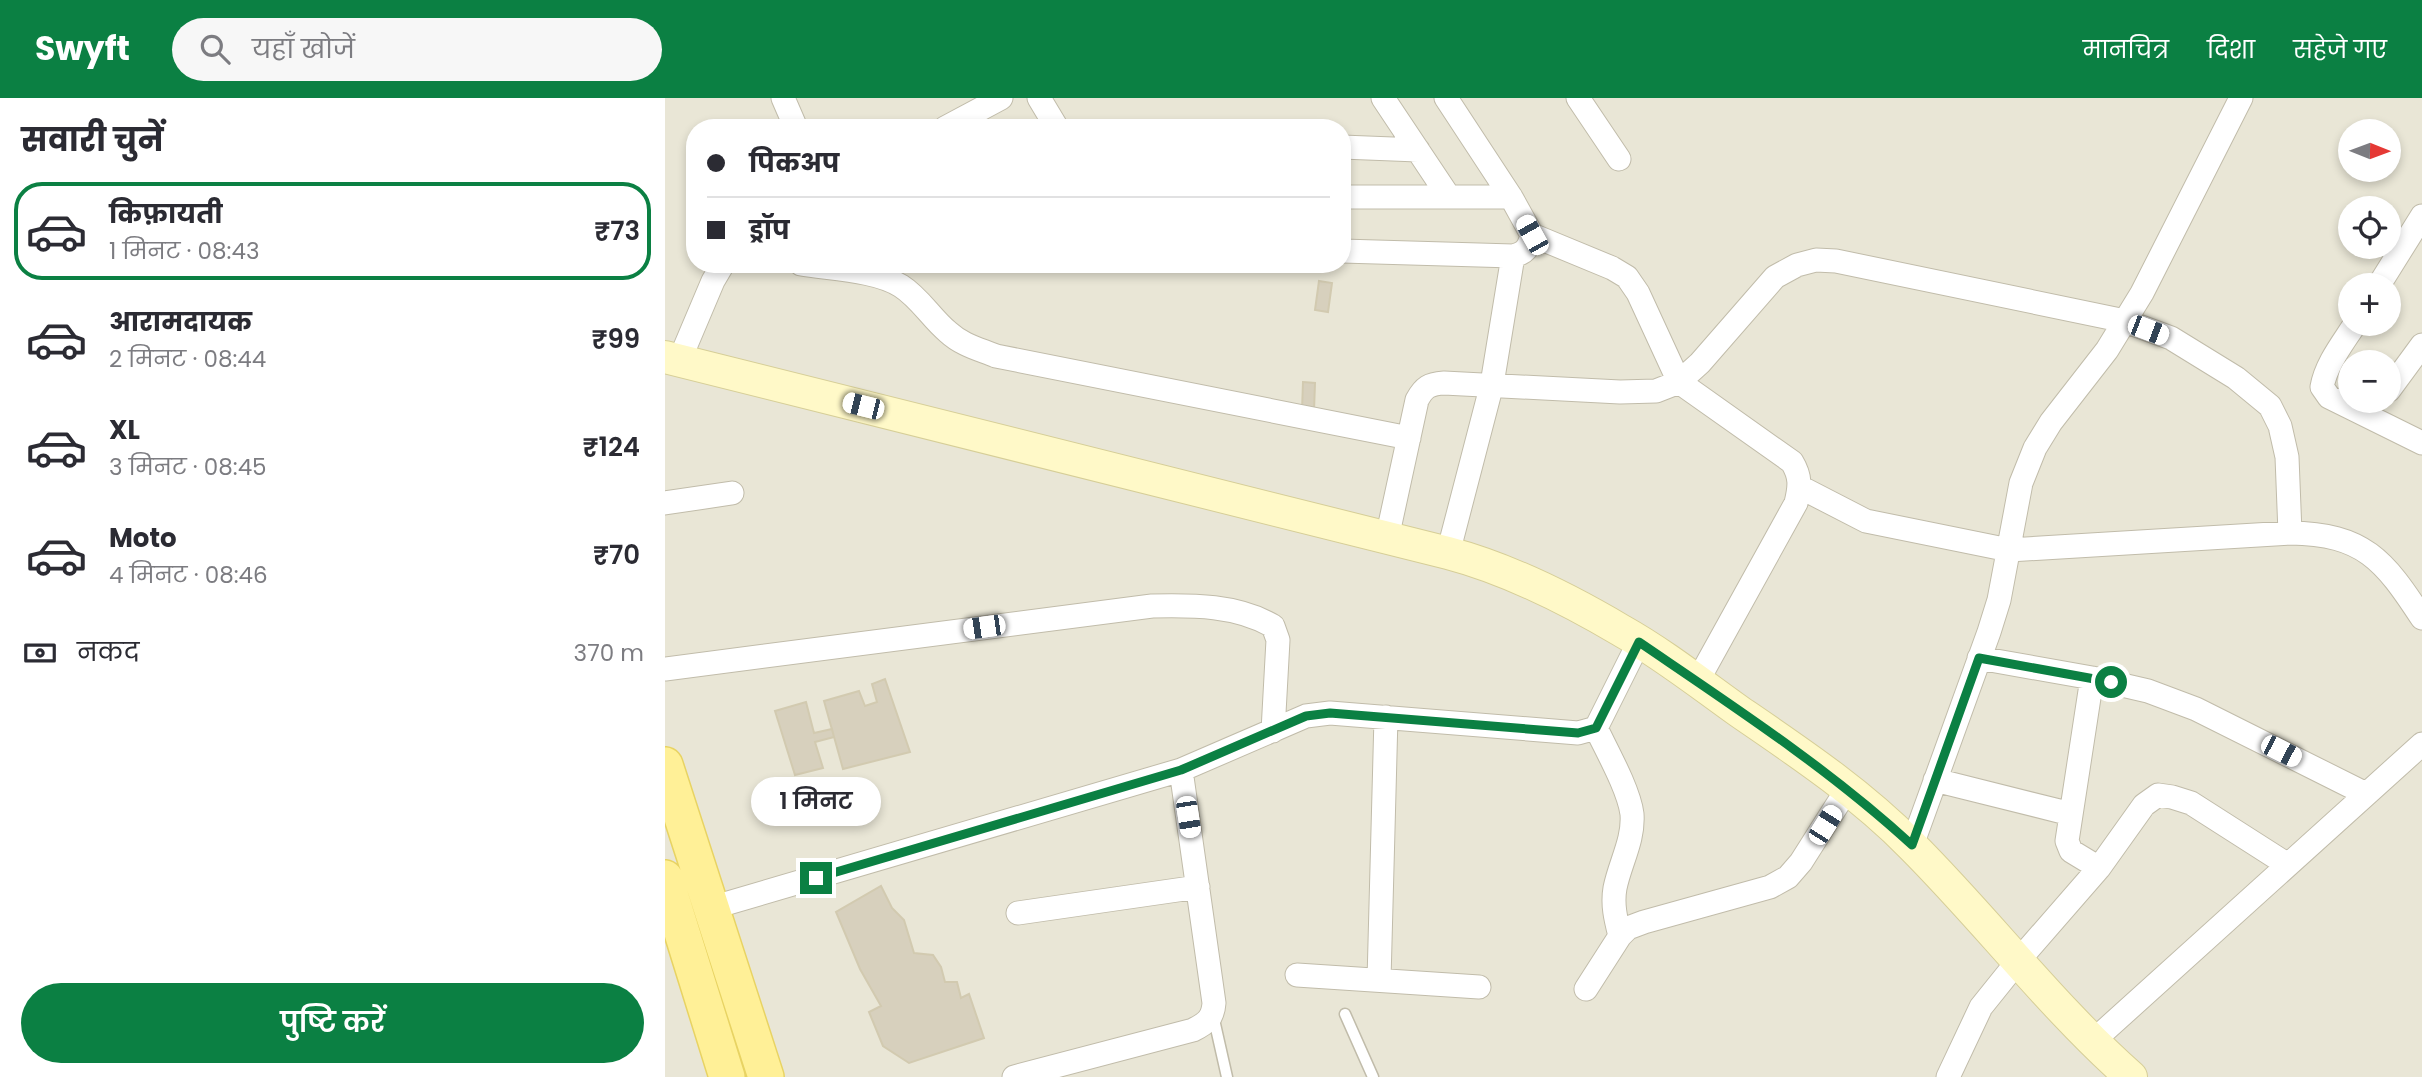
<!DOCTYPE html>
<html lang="hi">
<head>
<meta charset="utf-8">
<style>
  body { margin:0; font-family:Poppins,"Noto Sans Devanagari",sans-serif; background:#f7f7f7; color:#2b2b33; height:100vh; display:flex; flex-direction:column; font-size:26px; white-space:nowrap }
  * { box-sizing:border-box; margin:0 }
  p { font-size:23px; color:#7c7c81 }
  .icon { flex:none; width:38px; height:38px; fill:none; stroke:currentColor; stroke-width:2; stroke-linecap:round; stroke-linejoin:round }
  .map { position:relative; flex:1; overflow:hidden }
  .side { display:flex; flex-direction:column; background:#fff; width:665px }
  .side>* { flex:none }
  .banner { position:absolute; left:21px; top:21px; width:665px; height:154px; border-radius:28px; box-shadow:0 4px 10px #0003; display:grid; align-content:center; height:154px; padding:0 21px; background:#fff }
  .needle { width:46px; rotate:91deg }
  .buttons { position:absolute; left:1673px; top:21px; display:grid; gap:14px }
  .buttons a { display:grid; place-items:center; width:63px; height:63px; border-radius:50%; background:#fff; box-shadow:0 4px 10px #0003; font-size:35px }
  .end { position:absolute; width:32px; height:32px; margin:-16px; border:9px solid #0b8043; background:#fff; box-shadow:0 0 0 4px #fff }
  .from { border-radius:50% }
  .bubble { position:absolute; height:49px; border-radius:24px; background:#fff; box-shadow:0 4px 10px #0003; font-size:23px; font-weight:600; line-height:49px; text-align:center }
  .car { position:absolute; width:21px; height:42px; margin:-21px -10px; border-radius:9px; box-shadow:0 0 5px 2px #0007; background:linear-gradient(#fff 24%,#345 0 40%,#fff 0 76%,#345 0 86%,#fff 0) }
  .banner b { display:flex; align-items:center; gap:24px; height:66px; font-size:26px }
  .banner b+b { border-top:2px solid #e1e1e2 }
  .banner i { width:18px; height:18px; background:#2b2b33 }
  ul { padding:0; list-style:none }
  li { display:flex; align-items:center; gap:21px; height:98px; margin:0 14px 10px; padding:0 7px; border:4px solid transparent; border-radius:28px }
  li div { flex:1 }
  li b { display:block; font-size:26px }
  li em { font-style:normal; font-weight:600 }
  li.selected { border-color:#0b8043 }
  li>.icon { width:63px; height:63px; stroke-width:1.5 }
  h2 { padding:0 21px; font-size:32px; line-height:84px }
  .pay { display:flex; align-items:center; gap:18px; height:77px; padding:0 21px; font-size:26px }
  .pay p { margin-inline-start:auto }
  .button { display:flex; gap:14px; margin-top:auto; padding:14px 21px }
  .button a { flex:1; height:80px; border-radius:42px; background:#0b8043; color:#fff; font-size:28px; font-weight:600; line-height:80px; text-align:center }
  header { display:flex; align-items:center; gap:42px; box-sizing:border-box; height:98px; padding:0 35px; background:#0b8043; color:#fff }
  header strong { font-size:33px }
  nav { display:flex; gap:38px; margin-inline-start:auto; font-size:24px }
  .search { width:490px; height:63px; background:#f7f7f7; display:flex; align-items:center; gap:18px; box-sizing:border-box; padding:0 24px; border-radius:38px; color:#7c7c81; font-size:26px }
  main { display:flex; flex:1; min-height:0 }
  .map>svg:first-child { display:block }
  .residential { fill:#e9e6d6; fill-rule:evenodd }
  .building { fill:#d7d0bd; stroke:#d2cab0; stroke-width:2 }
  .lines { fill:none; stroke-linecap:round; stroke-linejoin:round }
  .lane-casing { stroke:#c1bcaa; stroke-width:13 }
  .street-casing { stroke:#c1bcaa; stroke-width:25 }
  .secondary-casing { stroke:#d6ce97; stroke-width:34 }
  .primary-casing { stroke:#e8d363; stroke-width:38 }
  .lane { stroke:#fff; stroke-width:10 }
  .street { stroke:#fff; stroke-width:23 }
  .secondary { stroke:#fff9c8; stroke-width:32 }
  .primary { stroke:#fff097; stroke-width:35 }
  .route { stroke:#0b8043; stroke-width:9 }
</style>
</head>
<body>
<header>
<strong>Swyft</strong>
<div class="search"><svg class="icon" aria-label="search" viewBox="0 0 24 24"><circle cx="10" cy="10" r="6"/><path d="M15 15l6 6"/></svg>यहाँ खोजें</div>
<nav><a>मानचित्र</a><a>दिशा</a><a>सहेजे गए</a></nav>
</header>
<main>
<section class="side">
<h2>सवारी चुनें</h2>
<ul>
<li class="selected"><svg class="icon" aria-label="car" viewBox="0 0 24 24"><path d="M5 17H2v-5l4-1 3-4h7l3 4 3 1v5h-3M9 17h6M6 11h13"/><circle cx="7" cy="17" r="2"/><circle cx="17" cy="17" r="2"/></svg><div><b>किफ़ायती</b><p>1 मिनट · 08:43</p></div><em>₹73</em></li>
<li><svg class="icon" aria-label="car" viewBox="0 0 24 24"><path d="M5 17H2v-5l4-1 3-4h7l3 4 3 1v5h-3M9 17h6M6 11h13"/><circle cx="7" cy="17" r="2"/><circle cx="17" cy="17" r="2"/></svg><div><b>आरामदायक</b><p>2 मिनट · 08:44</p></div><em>₹99</em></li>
<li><svg class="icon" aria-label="car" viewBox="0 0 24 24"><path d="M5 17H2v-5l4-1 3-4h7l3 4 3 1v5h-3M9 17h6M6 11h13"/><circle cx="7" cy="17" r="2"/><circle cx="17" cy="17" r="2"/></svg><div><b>XL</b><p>3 मिनट · 08:45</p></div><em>₹124</em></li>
<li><svg class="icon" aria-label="car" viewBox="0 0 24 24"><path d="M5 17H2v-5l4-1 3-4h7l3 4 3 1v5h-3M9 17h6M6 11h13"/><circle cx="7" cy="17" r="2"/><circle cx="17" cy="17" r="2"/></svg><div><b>Moto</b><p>4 मिनट · 08:46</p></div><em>₹70</em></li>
</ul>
<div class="pay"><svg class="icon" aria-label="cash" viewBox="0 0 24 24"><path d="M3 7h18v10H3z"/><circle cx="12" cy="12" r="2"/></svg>नकद<p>370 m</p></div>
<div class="button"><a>पुष्टि करें</a></div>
</section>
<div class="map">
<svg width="1757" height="979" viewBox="0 0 1757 979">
  <rect width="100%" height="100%" fill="#f5f3e8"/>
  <path class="residential" d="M0 0H1757V979H0ZM30 30H677V166H30ZM1685 33H1724V72H1685ZM1685 110H1724V149H1685ZM1685 187H1724V226H1685ZM1685 264H1724V303H1685Z"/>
  <path class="building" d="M654 183 667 185 663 214 650 212Z
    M638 284 650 285 649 313H637Z
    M220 581 245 654 178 671 159 603 194 593 200 608 212 604 207 586Z
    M141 604 149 635 167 631 169 639 150 644 158 670 130 677 110 613Z
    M216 788 227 810 239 822 249 855 268 857 276 869 280 884H292L296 900 304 896 319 940 244 965 218 948 204 914 216 908 195 871 171 814Z"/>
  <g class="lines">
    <g class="lane-casing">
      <path id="lane" d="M680 916 708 979
        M548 917 562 979"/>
    </g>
    <g class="street-casing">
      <path id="street" d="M118 0 131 30
        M374 0 392 30
        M718 0 784 99
        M913 0 954 61
        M280 30 336 0
        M677 49 753 52
        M677 99H846
        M867 137 947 170 962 179 973 195 1014 284 1127 364C1136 379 1135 388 1131 405L1032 584
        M677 153 848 158C861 155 864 149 867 137L846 99 781 0
        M136 166C165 171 211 172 236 188 255 200 266 220 283 234 297 247 314 251 331 258L744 340
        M1714 187 1757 118
        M1690 226C1678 245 1661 266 1657 289L1664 299 1757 345
        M15 261 48 183 58 166
        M1724 292 1757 247
        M1135 389 1201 423 1344 452 1625 435C1699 436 1719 462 1757 520
        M0 405 67 395
        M722 440 752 302C759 289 764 286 779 285L955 294 991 293 1014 284 1035 265 1110 179 1132 167 1151 162 1171 163 1460 223 1506 240 1571 280 1605 308 1615 328 1622 359 1625 435
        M783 455 827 286 848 158
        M1314 560 1427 580 1483 593 1531 611 1701 696
        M0 571 487 508C528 507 572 507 608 528L613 542 608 633
        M931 630C942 653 964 692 967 716 969 742 955 765 950 790 947 807 951 822 955 838
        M1270 682 1406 716
        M1247 747 1324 534 1334 502 1356 385 1370 350 1386 324 1442 252 1477 195 1576 0
        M1434 770 1479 707 1493 697 1507 699 1526 705 1623 767
        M46 810 516 672
        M353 815 533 789
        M632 877 814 889
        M714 882 721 619
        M921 891 955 838 963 830 979 824 1105 789 1123 779 1136 764 1183 690
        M1427 944 1757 646
        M349 979 528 932C542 925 548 920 549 905L516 672 641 618 665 615 913 635 931 630 974 544
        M1283 979 1316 909 1353 863 1434 770 1406 753 1402 743 1427 580"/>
    </g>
    <g class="secondary-casing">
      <path id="secondary" d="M0 259 783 455C844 471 903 501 957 533 998 556 1037 587 1075 614 1135 655 1196 696 1247 748 1322 823 1386 908 1466 979"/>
    </g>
    <g class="primary-casing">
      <path id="primary" d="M0 667 101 979
        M0 780 62 979"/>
    </g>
    <use href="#lane" class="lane"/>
    <use href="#street" class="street"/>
    <use href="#secondary" class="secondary"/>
    <use href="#primary" class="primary"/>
  </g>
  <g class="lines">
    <path class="route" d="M151 780 516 672 641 618 665 615 913 635 931 630 974 544C1068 608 1163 670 1247 747L1314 560 1446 584"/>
  </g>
</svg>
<div class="buttons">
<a><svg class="needle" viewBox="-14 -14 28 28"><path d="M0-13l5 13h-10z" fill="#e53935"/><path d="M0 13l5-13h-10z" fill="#7c7c81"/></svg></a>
<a><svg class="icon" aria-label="locate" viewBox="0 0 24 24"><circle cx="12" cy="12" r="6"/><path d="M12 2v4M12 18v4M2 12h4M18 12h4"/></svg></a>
<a>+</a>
<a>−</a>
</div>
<i class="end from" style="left:1446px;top:584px"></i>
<i class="end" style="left:151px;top:780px"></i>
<div class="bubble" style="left:86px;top:679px;width:130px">1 मिनट</div>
<i class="car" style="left:867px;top:137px;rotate:331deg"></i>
<i class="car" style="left:1483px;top:232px;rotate:111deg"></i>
<i class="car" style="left:198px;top:308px;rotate:284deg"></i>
<i class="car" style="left:319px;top:529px;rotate:262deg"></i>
<i class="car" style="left:1616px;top:653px;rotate:117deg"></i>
<i class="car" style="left:523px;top:719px;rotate:171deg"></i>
<i class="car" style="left:1160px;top:727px;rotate:32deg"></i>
<div class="banner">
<b><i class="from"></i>पिकअप</b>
<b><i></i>ड्रॉप</b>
</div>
</div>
</main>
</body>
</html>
